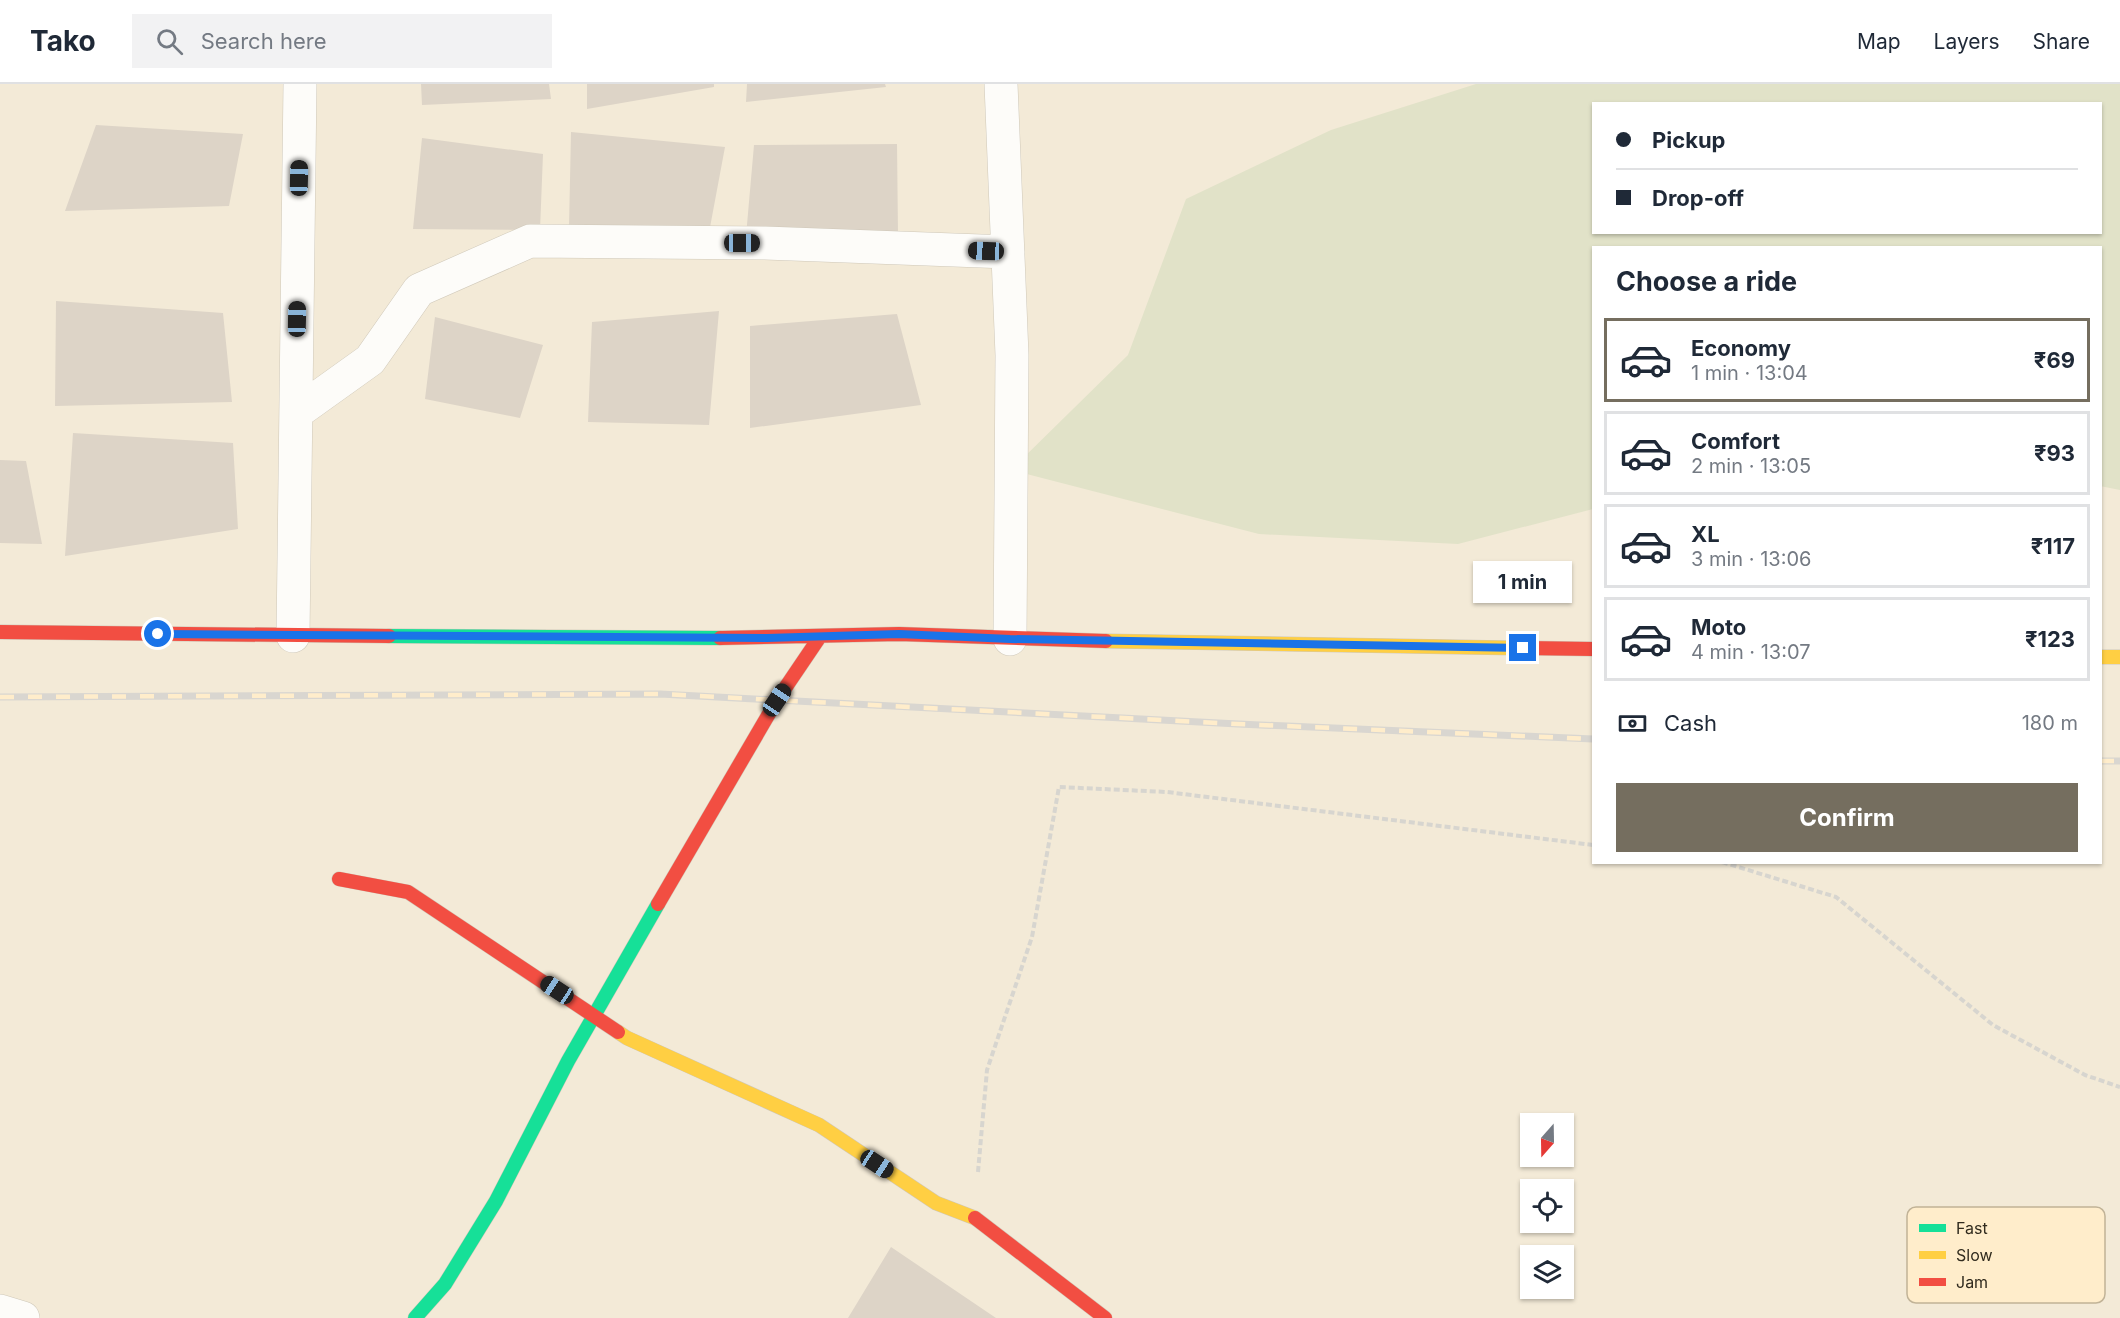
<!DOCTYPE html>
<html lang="en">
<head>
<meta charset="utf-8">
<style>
  body { margin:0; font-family:Inter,sans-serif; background:#f2f2f3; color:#1f2937; height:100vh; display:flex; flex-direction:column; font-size:22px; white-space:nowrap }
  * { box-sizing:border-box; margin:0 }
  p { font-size:20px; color:#747a83 }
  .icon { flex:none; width:33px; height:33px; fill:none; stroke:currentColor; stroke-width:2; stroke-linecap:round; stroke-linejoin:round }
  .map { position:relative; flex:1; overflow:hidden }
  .sheet { position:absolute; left:1592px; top:162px; width:510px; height:618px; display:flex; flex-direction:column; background:#fff; border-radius:0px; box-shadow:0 2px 4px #0004 }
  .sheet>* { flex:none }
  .banner { position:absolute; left:1592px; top:18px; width:510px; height:132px; border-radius:0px; box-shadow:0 2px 4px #0004; display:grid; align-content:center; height:132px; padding:0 24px; background:#fff }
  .needle { width:39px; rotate:200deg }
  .fabs { position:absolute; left:1520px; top:1029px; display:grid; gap:12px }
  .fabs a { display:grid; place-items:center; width:54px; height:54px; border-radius:0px; background:#fff; box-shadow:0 2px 4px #0004; font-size:30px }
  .end { position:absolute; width:27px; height:27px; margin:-14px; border:8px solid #1a73e8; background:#fff; box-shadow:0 0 0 3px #fff }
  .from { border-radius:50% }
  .bubble { position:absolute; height:42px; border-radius:0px; background:#fff; box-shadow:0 2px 4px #0004; font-size:20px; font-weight:700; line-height:42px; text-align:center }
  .car { position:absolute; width:18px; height:36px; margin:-18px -9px; border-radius:8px; box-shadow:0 0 4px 2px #0007; background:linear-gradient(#222 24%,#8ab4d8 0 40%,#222 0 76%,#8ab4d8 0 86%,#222 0) }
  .banner b { display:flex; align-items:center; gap:21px; height:57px; font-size:22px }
  .banner b+b { border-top:2px solid #e0e1e3 }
  .banner i { width:15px; height:15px; background:#1f2937 }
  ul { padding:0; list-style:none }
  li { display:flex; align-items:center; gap:18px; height:84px; margin:0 12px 9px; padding:0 12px; border:3px solid #e0e1e3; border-radius:0px }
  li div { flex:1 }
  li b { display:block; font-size:22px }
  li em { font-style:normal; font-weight:700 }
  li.on { border-color:#756e5f }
  li>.icon { width:54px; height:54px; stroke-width:1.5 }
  h2 { padding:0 24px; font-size:27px; line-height:72px }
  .pay { display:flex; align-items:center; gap:15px; height:66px; padding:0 24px; font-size:22px }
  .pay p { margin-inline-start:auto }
  .cta { display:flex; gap:12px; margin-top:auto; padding:12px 24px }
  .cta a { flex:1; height:69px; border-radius:0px; background:#756e5f; color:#fff; font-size:24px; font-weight:700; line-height:69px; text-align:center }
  header { display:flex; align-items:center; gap:36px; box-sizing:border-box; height:84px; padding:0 30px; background:#fff; border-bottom:2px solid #e0e1e3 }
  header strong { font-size:28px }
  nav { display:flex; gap:33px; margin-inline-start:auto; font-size:21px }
  .search { width:420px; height:54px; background:#f2f2f3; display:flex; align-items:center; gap:15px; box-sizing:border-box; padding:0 21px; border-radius:0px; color:#747a83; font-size:22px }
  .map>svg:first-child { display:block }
  .green { fill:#e1e2c8; fill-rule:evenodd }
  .building { fill:#ddd4c7 }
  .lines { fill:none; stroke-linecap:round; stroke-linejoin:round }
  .street-casing { stroke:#cfc8b9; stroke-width:34 }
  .fast-casing { stroke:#cfc8b9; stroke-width:15 }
  .slow-casing { stroke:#cfc8b9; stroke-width:15 }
  .jam-casing { stroke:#cfc8b9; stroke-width:15 }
  .path { stroke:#d7d5cf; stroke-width:4; stroke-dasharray:6 3; stroke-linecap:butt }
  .street { stroke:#fdfcf9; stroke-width:33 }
  .fast { stroke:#16e098; stroke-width:14 }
  .slow { stroke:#ffcf43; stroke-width:14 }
  .jam { stroke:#f24e42; stroke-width:14 }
  .rail-casing { stroke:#d9d6d0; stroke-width:7 }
  .rail { stroke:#ffedcb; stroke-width:4.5; stroke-dasharray:14; stroke-linecap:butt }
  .route { stroke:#1a73e8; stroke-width:8 }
  .key { fill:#ffedcb; stroke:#c1b397; stroke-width:1.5 }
  .key-label { font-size:16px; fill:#312b1e }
</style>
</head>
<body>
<header>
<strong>Tako</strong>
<div class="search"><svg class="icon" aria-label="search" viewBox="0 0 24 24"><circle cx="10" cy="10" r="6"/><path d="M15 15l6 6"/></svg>Search here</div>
<nav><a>Map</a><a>Layers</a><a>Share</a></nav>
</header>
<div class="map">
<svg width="2120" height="1234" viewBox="0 0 2120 1234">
  <rect width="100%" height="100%" fill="#f3ead7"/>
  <path class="green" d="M1476 0H2120V406L2100 402V164H1593V425L1458 460 1259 450 1011 386 1128 271 1186 115 1331 46ZM1593 20H2100V148H1593Z"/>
  <path class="building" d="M421 0H549L551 15 422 21Z
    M587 0H714V3L587 25Z
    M747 0H885L886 3 746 18Z
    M96 41 243 50 229 122 65 127Z
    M571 48 725 63 708 154 569 144Z
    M422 54 543 70 540 146 413 145Z
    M897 60 898 150 746 152 754 61Z
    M56 217 223 229 232 318 55 322Z
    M719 227 709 341 588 338 592 238Z
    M897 230 921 321 750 344V242Z
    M435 233 543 261 520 334 425 315Z
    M73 349 233 359 238 445 65 472Z
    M0 376 26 377 42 460 0 459Z
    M891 1163 996 1234H848Z"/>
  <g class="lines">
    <g class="street-casing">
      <path id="street" d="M1001 0 1012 271 1010 555
        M296 329 370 276 419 206 530 157 765 159 1008 168
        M293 552 300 0
        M0 1227 23 1234"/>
    </g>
    <g class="fast-casing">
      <path id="fast" d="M389 552 720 554
        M415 1234 445 1200 496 1117 568 977 658 820"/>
    </g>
    <g class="slow-casing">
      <path id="slow" d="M1106 557 1516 564
        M2100 573H2120
        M618 948 627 954 819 1041 936 1119 975 1134"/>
    </g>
    <g class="jam-casing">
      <path id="jam" d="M0 548 389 552
        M720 554 899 550 1106 557
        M1516 564 1593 565
        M339 795 408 808 618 948
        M658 820 777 616 819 554
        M975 1134 1105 1234"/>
    </g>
    <path class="path" d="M1722 778 1836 813 1993 941 2085 991 2120 1003
      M978 1088 987 986 1032 853 1059 703 1167 708 1593 761"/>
    <use href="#street" class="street"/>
    <use href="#fast" class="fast"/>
    <use href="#slow" class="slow"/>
    <use href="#jam" class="jam"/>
    <g class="rail-casing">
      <path id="rail" d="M0 613 660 610 1238 640 1593 655
        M2100 677H2120"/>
    </g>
    <use href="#rail" class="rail"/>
  </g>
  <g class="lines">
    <path class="route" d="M158 550 767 554 899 550 1010 555 1523 564"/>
  </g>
  <rect x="1907" y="1123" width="198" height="96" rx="9" class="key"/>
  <rect x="1919" y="1140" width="27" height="8" fill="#16e098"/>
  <rect x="1919" y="1167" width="27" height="8" fill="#ffcf43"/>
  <rect x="1919" y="1194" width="27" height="8" fill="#f24e42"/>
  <g class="key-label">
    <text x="1956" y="1150">Fast</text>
    <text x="1956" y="1177">Slow</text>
    <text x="1956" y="1204">Jam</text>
  </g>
</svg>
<div class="fabs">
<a><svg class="needle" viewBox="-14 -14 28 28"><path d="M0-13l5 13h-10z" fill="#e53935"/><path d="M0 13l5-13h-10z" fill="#747a83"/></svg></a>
<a><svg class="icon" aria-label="locate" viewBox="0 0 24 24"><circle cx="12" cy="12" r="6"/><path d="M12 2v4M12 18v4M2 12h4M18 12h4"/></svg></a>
<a><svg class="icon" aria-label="layers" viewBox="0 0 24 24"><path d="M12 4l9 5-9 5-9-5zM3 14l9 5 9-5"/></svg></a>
</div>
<i class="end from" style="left:158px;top:550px"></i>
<i class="end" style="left:1523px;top:564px"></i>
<div class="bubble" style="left:1473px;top:477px;width:99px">1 min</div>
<i class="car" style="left:299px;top:94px;rotate:1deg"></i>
<i class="car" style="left:742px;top:159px;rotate:90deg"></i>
<i class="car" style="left:986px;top:167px;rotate:272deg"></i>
<i class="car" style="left:297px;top:235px;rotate:1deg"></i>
<i class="car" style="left:777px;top:616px;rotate:34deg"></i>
<i class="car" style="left:557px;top:906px;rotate:303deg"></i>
<i class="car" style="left:877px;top:1080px;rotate:123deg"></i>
<div class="banner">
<b><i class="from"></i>Pickup</b>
<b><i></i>Drop-off</b>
</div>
<section class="sheet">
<h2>Choose a ride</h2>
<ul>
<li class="on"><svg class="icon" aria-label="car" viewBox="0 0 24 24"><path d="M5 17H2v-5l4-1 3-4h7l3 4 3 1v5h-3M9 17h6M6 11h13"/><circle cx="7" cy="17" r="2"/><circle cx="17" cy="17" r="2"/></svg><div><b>Economy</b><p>1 min · 13:04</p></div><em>₹69</em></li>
<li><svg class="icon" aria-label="car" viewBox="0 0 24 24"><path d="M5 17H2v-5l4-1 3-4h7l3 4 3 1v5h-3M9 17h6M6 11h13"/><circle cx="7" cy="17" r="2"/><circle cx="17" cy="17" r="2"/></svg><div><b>Comfort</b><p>2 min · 13:05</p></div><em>₹93</em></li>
<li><svg class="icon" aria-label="car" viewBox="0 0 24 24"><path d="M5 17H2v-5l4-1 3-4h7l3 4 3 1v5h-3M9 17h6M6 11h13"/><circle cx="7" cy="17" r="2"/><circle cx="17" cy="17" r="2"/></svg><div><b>XL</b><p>3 min · 13:06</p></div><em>₹117</em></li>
<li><svg class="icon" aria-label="car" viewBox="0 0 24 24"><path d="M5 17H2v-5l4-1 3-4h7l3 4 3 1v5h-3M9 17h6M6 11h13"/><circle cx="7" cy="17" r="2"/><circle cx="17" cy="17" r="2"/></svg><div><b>Moto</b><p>4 min · 13:07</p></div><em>₹123</em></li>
</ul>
<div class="pay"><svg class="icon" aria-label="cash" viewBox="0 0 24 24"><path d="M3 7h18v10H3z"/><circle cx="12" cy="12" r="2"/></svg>Cash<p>180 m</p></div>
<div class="cta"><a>Confirm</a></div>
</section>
</div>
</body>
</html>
